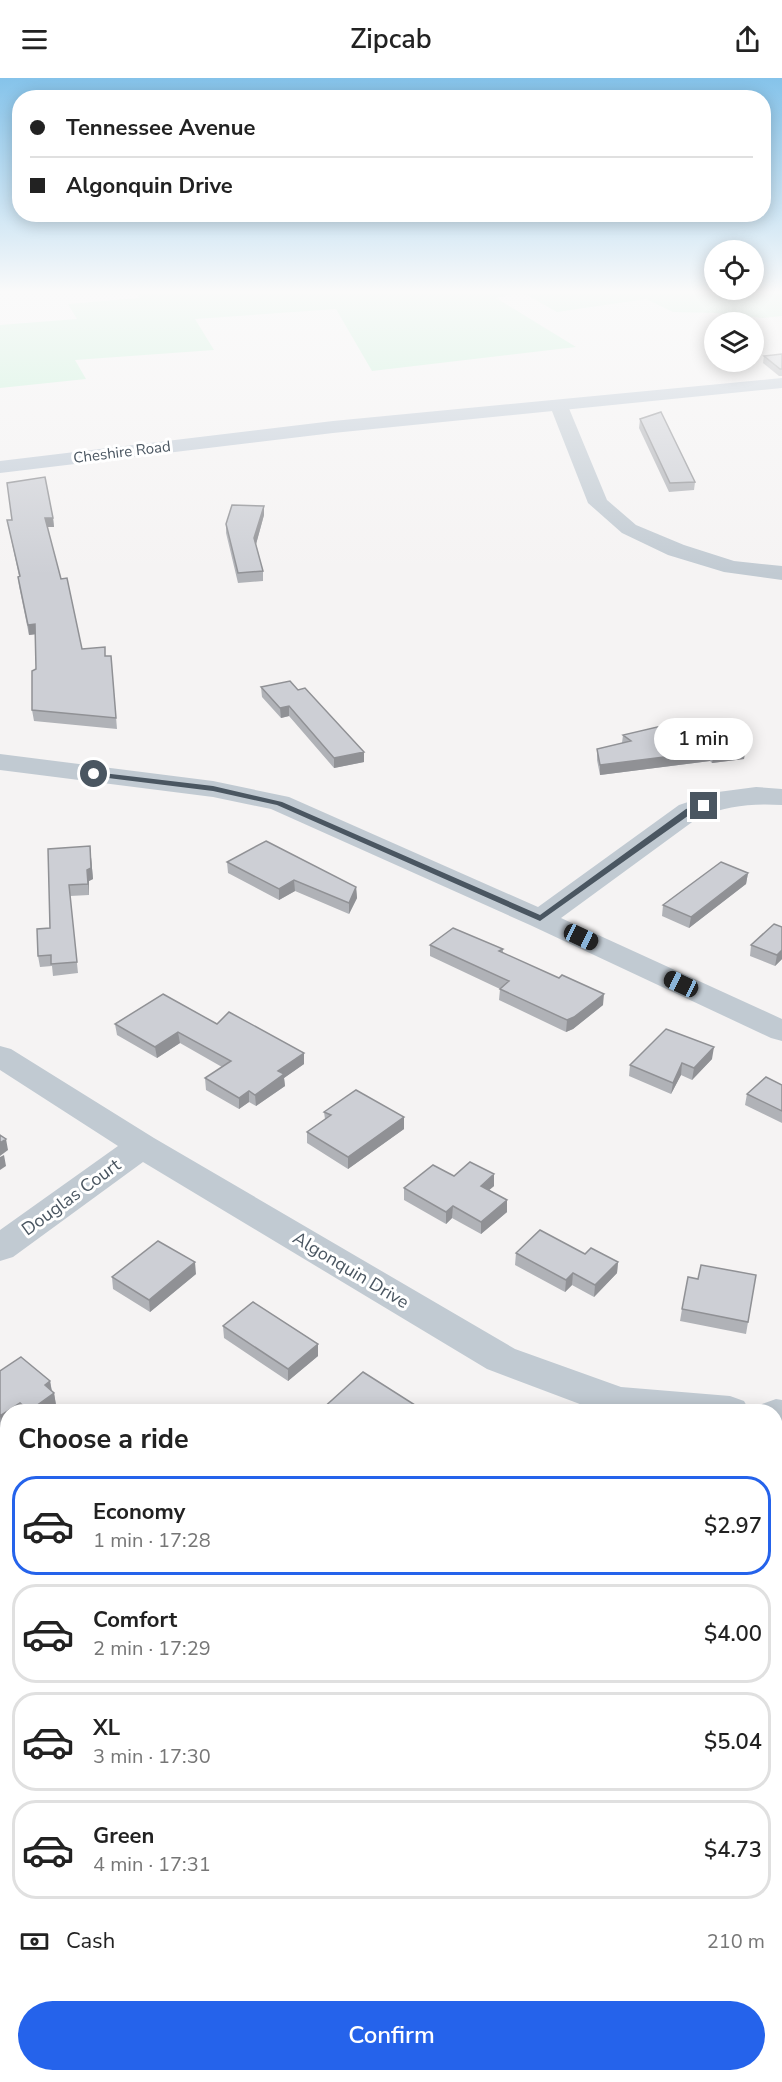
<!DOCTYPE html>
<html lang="en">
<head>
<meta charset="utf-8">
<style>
  body { margin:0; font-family:"Nunito Sans",sans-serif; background:#f2f2f2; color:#222; height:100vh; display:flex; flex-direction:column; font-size:22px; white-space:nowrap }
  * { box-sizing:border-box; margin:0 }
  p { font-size:20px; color:#767676 }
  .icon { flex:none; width:33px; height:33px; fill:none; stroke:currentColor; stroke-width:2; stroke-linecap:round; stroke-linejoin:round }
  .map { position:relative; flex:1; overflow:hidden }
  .panel { position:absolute; left:0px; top:1326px; width:783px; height:678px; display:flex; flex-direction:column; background:#fff; border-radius:24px 24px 0 0; box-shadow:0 3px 15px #0003 }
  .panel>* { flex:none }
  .hud { position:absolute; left:12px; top:12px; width:759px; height:132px; border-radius:24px; box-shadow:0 3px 15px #0003; display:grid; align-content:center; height:132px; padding:0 18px; background:#fff }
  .buttons { position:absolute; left:704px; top:162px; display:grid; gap:12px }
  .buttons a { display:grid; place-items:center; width:60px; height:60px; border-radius:50%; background:#fff; box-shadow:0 3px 15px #0003; font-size:30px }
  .end { position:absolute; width:27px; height:27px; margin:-14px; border:8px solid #4a5661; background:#fff; box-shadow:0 0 0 3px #fff }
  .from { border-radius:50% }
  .bubble { position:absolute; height:42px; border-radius:21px; background:#fff; box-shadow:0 3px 15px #0003; font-size:20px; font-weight:600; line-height:42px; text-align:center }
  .car { position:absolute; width:18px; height:36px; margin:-18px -9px; border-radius:8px; box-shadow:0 0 4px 2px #0007; background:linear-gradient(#222 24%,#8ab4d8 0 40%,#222 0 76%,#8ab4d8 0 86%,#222 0) }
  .hud b { display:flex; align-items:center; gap:21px; height:57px; font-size:22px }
  .hud b+b { border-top:2px solid #e0e0e0 }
  .hud i { width:15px; height:15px; background:#222 }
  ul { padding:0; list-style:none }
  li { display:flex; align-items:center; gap:18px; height:99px; margin:0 12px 9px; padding:0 6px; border:3px solid #e0e0e0; border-radius:24px }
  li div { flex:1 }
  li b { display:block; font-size:22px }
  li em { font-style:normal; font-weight:600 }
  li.on { border-color:#2563eb }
  li>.icon { width:54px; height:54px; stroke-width:1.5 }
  h2 { padding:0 18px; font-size:27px; line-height:72px }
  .pay { display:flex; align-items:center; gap:15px; height:66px; padding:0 18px; font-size:22px }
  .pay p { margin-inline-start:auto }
  .button { display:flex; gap:12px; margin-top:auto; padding:12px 18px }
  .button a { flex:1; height:69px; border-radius:36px; background:#2563eb; color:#fff; font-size:24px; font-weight:600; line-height:69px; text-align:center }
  header { display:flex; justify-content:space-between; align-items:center; height:78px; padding:0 18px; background:#fff; font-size:27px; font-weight:600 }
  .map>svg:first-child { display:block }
  .green { fill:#c3f1d5 }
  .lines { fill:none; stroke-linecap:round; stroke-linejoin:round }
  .street { fill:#c1cad2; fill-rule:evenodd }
  .secondary { fill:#c1cbd6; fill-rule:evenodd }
  .wall { fill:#b0b2b7 }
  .shaded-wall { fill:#909195 }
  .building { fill:#cdcfd5; stroke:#909195; stroke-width:1.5 }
  .route { fill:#4a5661 }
  .labels { text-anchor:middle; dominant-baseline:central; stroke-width:6; stroke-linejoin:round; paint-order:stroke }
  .far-street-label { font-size:15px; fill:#4a5661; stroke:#fff }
  .street-label { font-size:18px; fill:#4a5661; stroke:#fff }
</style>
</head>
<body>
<header><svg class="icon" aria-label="menu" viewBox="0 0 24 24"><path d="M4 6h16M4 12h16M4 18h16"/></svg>Zipcab<svg class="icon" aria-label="share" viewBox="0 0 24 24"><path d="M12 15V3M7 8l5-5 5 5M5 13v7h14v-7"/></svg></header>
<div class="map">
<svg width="782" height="2004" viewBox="0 0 782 2004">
  <rect width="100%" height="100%" fill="#f5f3f3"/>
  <path class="green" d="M138 216H512L496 220 576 269 372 293 336 231 195 241 214 272 75 282 86 301 0 310V247L77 241 68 226 139 220Z
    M525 216H782V238L763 240 716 235 673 234 646 221 557 234Z
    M0 1518H8V1996H776V1539H782V2004H0Z"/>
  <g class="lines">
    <path class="street" d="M559 323 565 324 568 328 607 422 636 447 684 467 734 483 782 488V502L724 494 668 477 622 455 588 425 550 328 553 324Z
      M0 676 213 703 289 719 538 829 679 727 718 714 756 709 782 711V727C752 725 727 728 699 739L561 840 782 941V963L771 960 530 847 271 731 213 719 0 692Z
      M0 968 11 971 154 1060 515 1271 621 1309 730 1318 744 1323 750 1334H601L487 1291 143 1084 13 1179 0 1183V1152L118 1068 0 992Z
      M776 1321 782 1322V1354L776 1352V1334H758L762 1326Z"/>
    <path class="secondary" d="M782 300V310L333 355 0 395V383L333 343Z"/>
  </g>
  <path class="wall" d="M782 276V298H779L763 285 764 278Z
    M640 341 695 404 694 412 669 414 639 350Z
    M264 428V437L256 466 263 493V503L238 505 226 455V446Z
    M53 440 54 449H47L61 501 82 571 106 578H111L117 651 34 643 32 632 36 591V556L29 557 19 508 18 499 19 498 7 442Z
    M261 609 298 612 364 674V684L334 690 289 638 281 640 262 619Z
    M679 653 744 681 712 685 710 683 600 697 597 682V671L622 665 623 657Z
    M90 768 93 801 89 803V817L70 818 78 895 53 898 52 888 40 889 38 878 50 850 48 771Z
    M227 784 356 809 357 820 349 836 295 813 279 822 228 795Z
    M748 795 746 806 689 850 662 838 663 827Z
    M782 849V881L775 888 750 878 751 867Z
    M430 867 503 871V875L603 927 573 951 566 954 499 922 500 911 430 878Z
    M115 946H217L304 986 284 1000 285 1008 256 1028 249 1024 239 1031 206 1012 205 1000 222 989 180 965 157 980 117 957Z
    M712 981 692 1002 681 997 671 1016 629 998 630 987Z
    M782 1007V1045L745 1027 747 1016Z
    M324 1034 404 1039V1051L348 1091 307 1065V1054L325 1041Z
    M454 1098 494 1108 489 1112 507 1122V1134L481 1156 452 1140 446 1146 404 1122V1110Z
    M516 1175 585 1176 618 1184 617 1195 594 1219 572 1207 565 1214 515 1187Z
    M196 1196 150 1234 113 1211 112 1199Z
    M756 1197 746 1256 680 1243 682 1231 698 1201Z
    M223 1248 318 1278 288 1303 224 1260Z
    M0 1293 50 1303 52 1313 54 1315 56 1327 47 1334H8V1347L2 1351 0 1349Z
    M776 1420 778 1457 776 1469Z"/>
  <path class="shaded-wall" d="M264 428V437L255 470 254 460Z
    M45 440H53L54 449H46Z
    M35 546 37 556 29 557 28 547Z
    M289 628V638L281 640 280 630Z
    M746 671 744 681 712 685 714 675Z
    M712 673 710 683 600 697V687Z
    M364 674V684L334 690V680Z
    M90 768 93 801 89 803V817L87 792Z
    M748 795 746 806 689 850 691 839Z
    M294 802 295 813 279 822V811Z
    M356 809 357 820 349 836V825Z
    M782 872V881L775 888 777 877Z
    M604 916 603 927 573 951 566 954 567 942Z
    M178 954 180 965 157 980 155 969Z
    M714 969 712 981 692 1002 694 990Z
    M304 975V986L284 1000 285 1008 256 1028 255 1017 278 993Z
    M682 985 681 997 671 1016 673 1005Z
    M249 1013V1024L239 1031V1020Z
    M404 1039V1051L348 1091V1079Z
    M6 1061 8 1072 0 1078V1065Z
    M4 1077 6 1088 0 1092V1079Z
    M494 1096V1108L481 1119V1108Z
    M507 1122V1134L481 1156V1144Z
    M453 1128 452 1140 446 1146V1134Z
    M195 1184 196 1196 150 1234 149 1222Z
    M618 1184 617 1195 594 1219 595 1207Z
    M573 1195 572 1207 565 1214 566 1202Z
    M318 1266V1278L288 1303V1291Z
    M50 1303 52 1315 45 1307Z
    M54 1315 56 1327 47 1334H29Z
    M20 1325 21 1334H8V1347L2 1351 0 1338Z"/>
  <path class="building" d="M782 276V291H780L764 278Z
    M661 334 695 404 670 405 640 341Z
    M45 399 53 440H45L61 501 67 500 82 571 105 569V578H111L116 640 32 632V593L36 591 35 546 28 547 18 499 20 498 7 442H12L7 405Z
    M232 427 264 428 254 460 263 493 238 495 226 446Z
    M290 603 298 612 305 610 364 674 334 680 289 628 280 630 261 609Z
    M670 646 679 653 727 647 746 671 714 675 712 673 600 687 597 671 631 663 623 657Z
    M266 763 356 809 349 825 294 802 279 811 227 784Z
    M90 768 91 790 87 792 88 806 69 807 77 884 51 886V877L38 878 37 851 50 850 48 771Z
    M721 784 748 795 691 839 663 827Z
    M774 846 782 849V872L777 877 751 867Z
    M453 850 503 871 499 873 559 900 562 897 604 916 574 939 567 942 500 911 509 903 430 867Z
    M163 916 217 946 229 934 304 975 278 993 284 996 255 1017 249 1013 239 1020 205 1000 231 983 178 954 155 969 115 946Z
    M666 951 714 969 694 990 682 985 673 1005 630 987Z
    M766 999 782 1007V1033L747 1016Z
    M356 1012 404 1039 348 1079 307 1054 331 1037 324 1034Z
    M0 1057 6 1061 0 1065Z
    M470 1084 494 1096 481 1108 507 1122 481 1144 453 1128 446 1134 404 1110 433 1087 454 1098Z
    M540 1152 585 1176 591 1170 618 1184 595 1207 573 1195 566 1202 516 1175Z
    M158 1163 195 1184 149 1222 112 1199Z
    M701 1187 756 1197 748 1244 682 1231 688 1199 698 1201Z
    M253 1224 318 1266 288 1291 223 1248Z
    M21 1279 50 1303 45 1307 54 1315 29 1333 20 1325 0 1338V1293Z
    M363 1294 426 1334H323L321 1332Z
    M776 1420 778 1457 776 1456Z"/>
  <linearGradient id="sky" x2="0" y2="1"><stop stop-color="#85c3ea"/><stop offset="0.43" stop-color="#fafafa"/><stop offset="1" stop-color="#fafafa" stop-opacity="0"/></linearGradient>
  <rect width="782" height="497" fill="url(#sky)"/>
  <path class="route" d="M94 694 213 708 282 724 540 837 686 731 704 725 707 728 692 735 540 843 277 727 213 713 92 698V694Z"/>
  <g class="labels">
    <g class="far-street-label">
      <text transform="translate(122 374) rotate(-7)">Cheshire Road</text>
    </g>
    <g class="street-label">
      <text transform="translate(71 1119) rotate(-36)">Douglas Court</text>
      <text transform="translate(351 1192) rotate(31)">Algonquin Drive</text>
    </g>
  </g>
</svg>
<div class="buttons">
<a><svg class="icon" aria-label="locate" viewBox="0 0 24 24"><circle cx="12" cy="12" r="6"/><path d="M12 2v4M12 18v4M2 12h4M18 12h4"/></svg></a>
<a><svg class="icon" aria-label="layers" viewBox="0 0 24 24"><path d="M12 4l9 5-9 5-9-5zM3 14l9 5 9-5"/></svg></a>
</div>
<i class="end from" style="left:94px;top:696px"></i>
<i class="end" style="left:704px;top:728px"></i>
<div class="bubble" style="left:654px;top:640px;width:99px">1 min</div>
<i class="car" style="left:581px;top:859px;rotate:115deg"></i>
<i class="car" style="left:681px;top:906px;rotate:295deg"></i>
<div class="hud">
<b><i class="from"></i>Tennessee Avenue</b>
<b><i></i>Algonquin Drive</b>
</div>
<section class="panel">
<h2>Choose a ride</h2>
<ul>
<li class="on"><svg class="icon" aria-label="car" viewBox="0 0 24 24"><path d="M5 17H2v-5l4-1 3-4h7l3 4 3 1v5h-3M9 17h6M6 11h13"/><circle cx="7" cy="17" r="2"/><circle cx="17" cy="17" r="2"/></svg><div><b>Economy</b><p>1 min · 17:28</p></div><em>$2.97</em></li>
<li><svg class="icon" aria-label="car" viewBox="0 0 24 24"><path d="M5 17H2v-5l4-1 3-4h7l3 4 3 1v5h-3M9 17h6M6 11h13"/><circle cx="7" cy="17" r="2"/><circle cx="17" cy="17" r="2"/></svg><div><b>Comfort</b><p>2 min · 17:29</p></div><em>$4.00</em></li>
<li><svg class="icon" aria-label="car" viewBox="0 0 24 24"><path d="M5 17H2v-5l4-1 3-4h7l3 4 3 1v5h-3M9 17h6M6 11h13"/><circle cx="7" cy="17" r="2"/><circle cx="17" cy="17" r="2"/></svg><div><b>XL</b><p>3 min · 17:30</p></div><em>$5.04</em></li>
<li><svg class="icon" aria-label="car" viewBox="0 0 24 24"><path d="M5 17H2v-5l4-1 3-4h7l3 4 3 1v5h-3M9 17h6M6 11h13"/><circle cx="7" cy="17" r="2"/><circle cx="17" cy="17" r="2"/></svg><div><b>Green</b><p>4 min · 17:31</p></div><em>$4.73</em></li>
</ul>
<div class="pay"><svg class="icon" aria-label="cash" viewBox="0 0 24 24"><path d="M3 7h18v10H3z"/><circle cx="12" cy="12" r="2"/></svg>Cash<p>210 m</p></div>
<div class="button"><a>Confirm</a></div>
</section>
</div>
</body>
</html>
